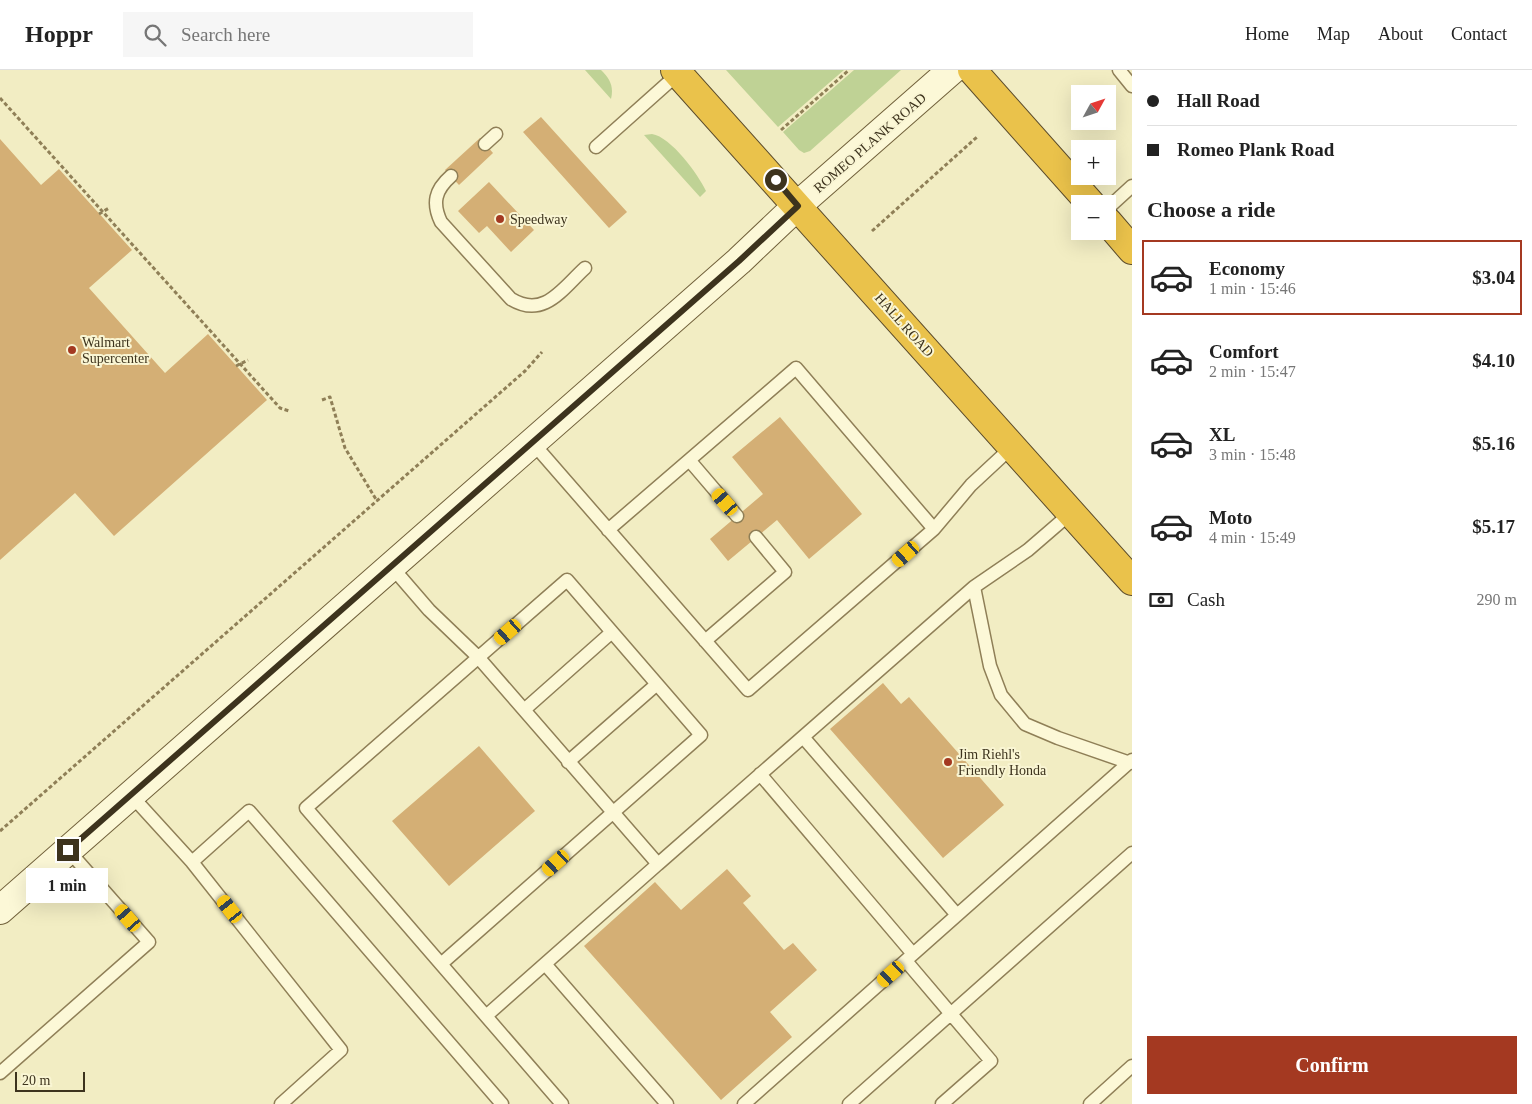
<!DOCTYPE html>
<html lang="en">
<head>
<meta charset="utf-8">
<style>
  body { margin:0; font-family:"Times New Roman",serif; background:#f6f6f6; color:#222; height:100vh; display:flex; flex-direction:column; font-size:19px; white-space:nowrap }
  * { box-sizing:border-box; margin:0 }
  p { font-size:16px; color:#767676 }
  .icon { flex:none; width:28px; height:28px; fill:none; stroke:currentColor; stroke-width:2; stroke-linecap:round; stroke-linejoin:round }
  .map { position:relative; flex:1; overflow:hidden }
  .drawer { display:flex; flex-direction:column; background:#fff; width:400px }
  .drawer>* { flex:none }
  .banner { display:grid; align-content:center; height:110px; padding:0 15px; background:#fff }
  .needle { width:32px; rotate:50deg }
  .controls { position:absolute; left:1071px; top:15px; display:grid; gap:10px }
  .controls a { display:grid; place-items:center; width:45px; height:45px; border-radius:0px; background:#fff; box-shadow:0 5px 20px #0002; font-size:25px }
  .scale { position:absolute; left:15px; bottom:12px; width:70px; box-sizing:border-box; padding-left:5px; border:2px solid #3d331d; border-top:0; font-size:14px; line-height:18px; white-space:nowrap; color:#3d331d; -webkit-text-stroke:4px #f9f5d3; paint-order:stroke }
  .end { position:absolute; width:22px; height:22px; margin:-11px; border:6px solid #3d331d; background:#fff; box-shadow:0 0 0 2px #fff }
  .from { border-radius:50% }
  .bubble { position:absolute; height:35px; border-radius:0px; background:#fff; box-shadow:0 5px 20px #0002; font-size:16px; font-weight:700; line-height:35px; text-align:center }
  .car { position:absolute; width:15px; height:30px; margin:-15px -8px; border-radius:6px; box-shadow:0 0 4px 1px #0007; background:linear-gradient(#f5c518 24%,#345 0 40%,#f5c518 0 76%,#345 0 86%,#f5c518 0) }
  .banner b { display:flex; align-items:center; gap:18px; height:48px; font-size:19px }
  .banner b+b { border-top:1px solid #e0e0e0 }
  .banner i { width:12px; height:12px; background:#222 }
  ul { padding:0; list-style:none }
  li { display:flex; align-items:center; gap:15px; height:75px; margin:0 10px 8px; padding:0 5px; border:2px solid transparent; border-radius:0px }
  li div { flex:1 }
  li b { display:block; font-size:19px }
  li em { font-style:normal; font-weight:700 }
  li.current { border-color:#a43921 }
  li>.icon { width:45px; height:45px; stroke-width:1.5 }
  h2 { padding:0 15px; font-size:22px; line-height:60px }
  .pay { display:flex; align-items:center; gap:12px; height:55px; padding:0 15px; font-size:19px }
  .pay p { margin-inline-start:auto }
  .action { display:flex; gap:10px; margin-top:auto; padding:10px 15px }
  .action a { flex:1; height:58px; border-radius:0px; background:#a43921; color:#fff; font-size:20px; font-weight:700; line-height:58px; text-align:center }
  header { display:flex; align-items:center; gap:30px; box-sizing:border-box; height:70px; padding:0 25px; background:#fff; border-bottom:1px solid #e0e0e0 }
  header strong { font-size:24px }
  nav { display:flex; gap:28px; margin-inline-start:auto; font-size:18px }
  .search { width:350px; height:45px; background:#f6f6f6; display:flex; align-items:center; gap:12px; box-sizing:border-box; padding:0 18px; border-radius:0px; color:#767676; font-size:19px }
  main { display:flex; flex:1; min-height:0 }
  .map>svg:first-child { display:block }
  .grass { fill:#bfd295 }
  .building { fill:#d4af75 }
  .lines { fill:none; stroke-linecap:round; stroke-linejoin:round }
  .lane-casing { stroke:#8f7f57; stroke-width:15 }
  .secondary-casing { stroke:#71603a; stroke-width:30 }
  .highway-casing { stroke:#5c4c2c; stroke-width:30 }
  .path { stroke:#8f7f57; stroke-width:3; stroke-dasharray:4 2.5; stroke-linecap:butt }
  .lane { stroke:#fcf8d7; stroke-width:12 }
  .secondary { stroke:#fcf8d7; stroke-width:28 }
  .highway { stroke:#eac24b; stroke-width:28 }
  .route { stroke:#3d331d; stroke-width:6 }
  .poi-dot { fill:#a43921; stroke:#f9f5d3; stroke-width:2 }
  .labels { text-anchor:middle; dominant-baseline:central; stroke-width:4; stroke-linejoin:round; paint-order:stroke }
  .street-label { font-size:14px; fill:#3d331d; stroke:#f9f5d3 }
  .poi-label { font-size:14px; fill:#3d331d; stroke:#f9f5d3; text-anchor:start }
</style>
</head>
<body>
<header>
<strong>Hoppr</strong>
<div class="search"><svg class="icon" aria-label="search" viewBox="0 0 24 24"><circle cx="10" cy="10" r="6"/><path d="M15 15l6 6"/></svg>Search here</div>
<nav><a>Home</a><a>Map</a><a>About</a><a>Contact</a></nav>
</header>
<main>
<div class="map">
<svg width="1132" height="1034" viewBox="0 0 1132 1034">
  <rect width="100%" height="100%" fill="#f2edc3"/>
  <path class="grass" d="M585 0H601C610 9 614 16 611 29Z
    M726 0H844L778 57Z
    M854 0H901L810 81 804 83 799 80 783 62Z
    M652 64C671 67 698 104 706 121L700 127 644 65Z"/>
  <path class="building" d="M541 47 627 142 609 158 523 62Z
    M480 68 493 83 459 115 445 100Z
    M0 69 41 115 59 99 132 180 89 218 165 303 208 264 267 330 114 466 75 423 0 490Z
    M489 112 534 160 511 182 487 156 479 163 458 141Z
    M780 347 862 444 809 489 777 450 728 491 710 469 763 424 732 387Z
    M883 613 901 634 909 627 1004 735 943 788 830 659Z
    M479 676 535 741 449 816 392 751Z
    M727 799 751 826 743 833 784 880 793 873 817 900 770 942 792 967 721 1030 584 876 655 812 681 840Z"/>
  <g class="lines">
    <g class="lane-casing">
      <path id="lane" d="M1119 0 1132 16
        M485 74 496 64
        M596 77 679 3
        M451 106C435 120 432 133 441 152L511 229C544 249 562 219 585 198
        M1108 138 1132 116
        M532 372 748 620 934 459 971 415 1013 376
        M690 391 737 446
        M608 460 796 298 934 459
        M391 496 429 540 478 587 658 794 974 517 1028 480 1072 442
        M974 517 990 596 1001 625 1025 654 1058 668 1130 693
        M705 571 785 502 756 467
        M524 640 612 562
        M803 667 957 845
        M568 692 657 614
        M760 704 913 884
        M130 724 192 792 341 980 281 1034
        M192 792 249 741 502 1034
        M906 891 991 991 942 1034
        M441 894 701 665 567 510 306 738 562 1034
        M545 894 667 1034
        M486 946 658 794
        M0 1003 149 872 68 780
        M744 1034 1132 690
        M849 1034 1132 783
        M1090 1034 1132 996"/>
    </g>
    <g class="secondary-casing">
      <path id="secondary" d="M0 840 739 191 798 135 952 0"/>
    </g>
    <g class="highway-casing">
      <path id="highway" d="M675 0 1132 511
        M972 0 1091 134
        M1108 152 1132 180"/>
    </g>
    <path class="path" d="M0 28 280 338 289 341
      M781 60 849 0
      M99 144 109 138
      M872 161 977 67
      M236 296 248 290
      M322 330 330 327 345 378 377 431
      M0 761 525 301 542 282"/>
    <use href="#lane" class="lane"/>
    <use href="#secondary" class="secondary"/>
    <use href="#highway" class="highway"/>
  </g>
  <g class="lines">
    <path class="route" d="M68 780 739 191 798 136 776 110"/>
  </g>
  <g class="poi-dot">
    <circle cx="500" cy="149" r="5"/>
    <circle cx="72" cy="280" r="5"/>
    <circle cx="948" cy="692" r="5"/>
  </g>
  <g class="labels">
    <g class="street-label">
      <text transform="translate(870 73) rotate(-41)">ROMEO PLANK ROAD</text>
      <text transform="translate(904 255) rotate(48)">HALL ROAD</text>
    </g>
    <g class="poi-label">
      <text x="510" y="149">Speedway</text>
      <text x="82" y="272">Walmart<tspan x="82" dy="16">Supercenter</tspan></text>
      <text x="958" y="684">Jim Riehl's<tspan x="958" dy="16">Friendly Honda</tspan></text>
    </g>
  </g>
</svg>
<div class="controls">
<a><svg class="needle" viewBox="-14 -14 28 28"><path d="M0-13l5 13h-10z" fill="#e53935"/><path d="M0 13l5-13h-10z" fill="#767676"/></svg></a>
<a>+</a>
<a>−</a>
</div>
<div class="scale">20 m</div>
<i class="end from" style="left:776px;top:110px"></i>
<i class="end" style="left:68px;top:780px"></i>
<div class="bubble" style="left:26px;top:798px;width:82px">1 min</div>
<i class="car" style="left:725px;top:432px;rotate:319deg"></i>
<i class="car" style="left:906px;top:484px;rotate:229deg"></i>
<i class="car" style="left:508px;top:562px;rotate:229deg"></i>
<i class="car" style="left:556px;top:793px;rotate:228deg"></i>
<i class="car" style="left:230px;top:839px;rotate:322deg"></i>
<i class="car" style="left:128px;top:848px;rotate:319deg"></i>
<i class="car" style="left:891px;top:904px;rotate:228deg"></i>
</div>
<section class="drawer">
<div class="banner">
<b><i class="from"></i>Hall Road</b>
<b><i></i>Romeo Plank Road</b>
</div>
<h2>Choose a ride</h2>
<ul>
<li class="current"><svg class="icon" aria-label="car" viewBox="0 0 24 24"><path d="M5 17H2v-5l4-1 3-4h7l3 4 3 1v5h-3M9 17h6M6 11h13"/><circle cx="7" cy="17" r="2"/><circle cx="17" cy="17" r="2"/></svg><div><b>Economy</b><p>1 min · 15:46</p></div><em>$3.04</em></li>
<li><svg class="icon" aria-label="car" viewBox="0 0 24 24"><path d="M5 17H2v-5l4-1 3-4h7l3 4 3 1v5h-3M9 17h6M6 11h13"/><circle cx="7" cy="17" r="2"/><circle cx="17" cy="17" r="2"/></svg><div><b>Comfort</b><p>2 min · 15:47</p></div><em>$4.10</em></li>
<li><svg class="icon" aria-label="car" viewBox="0 0 24 24"><path d="M5 17H2v-5l4-1 3-4h7l3 4 3 1v5h-3M9 17h6M6 11h13"/><circle cx="7" cy="17" r="2"/><circle cx="17" cy="17" r="2"/></svg><div><b>XL</b><p>3 min · 15:48</p></div><em>$5.16</em></li>
<li><svg class="icon" aria-label="car" viewBox="0 0 24 24"><path d="M5 17H2v-5l4-1 3-4h7l3 4 3 1v5h-3M9 17h6M6 11h13"/><circle cx="7" cy="17" r="2"/><circle cx="17" cy="17" r="2"/></svg><div><b>Moto</b><p>4 min · 15:49</p></div><em>$5.17</em></li>
</ul>
<div class="pay"><svg class="icon" aria-label="cash" viewBox="0 0 24 24"><path d="M3 7h18v10H3z"/><circle cx="12" cy="12" r="2"/></svg>Cash<p>290 m</p></div>
<div class="action"><a>Confirm</a></div>
</section>
</main>
</body>
</html>
